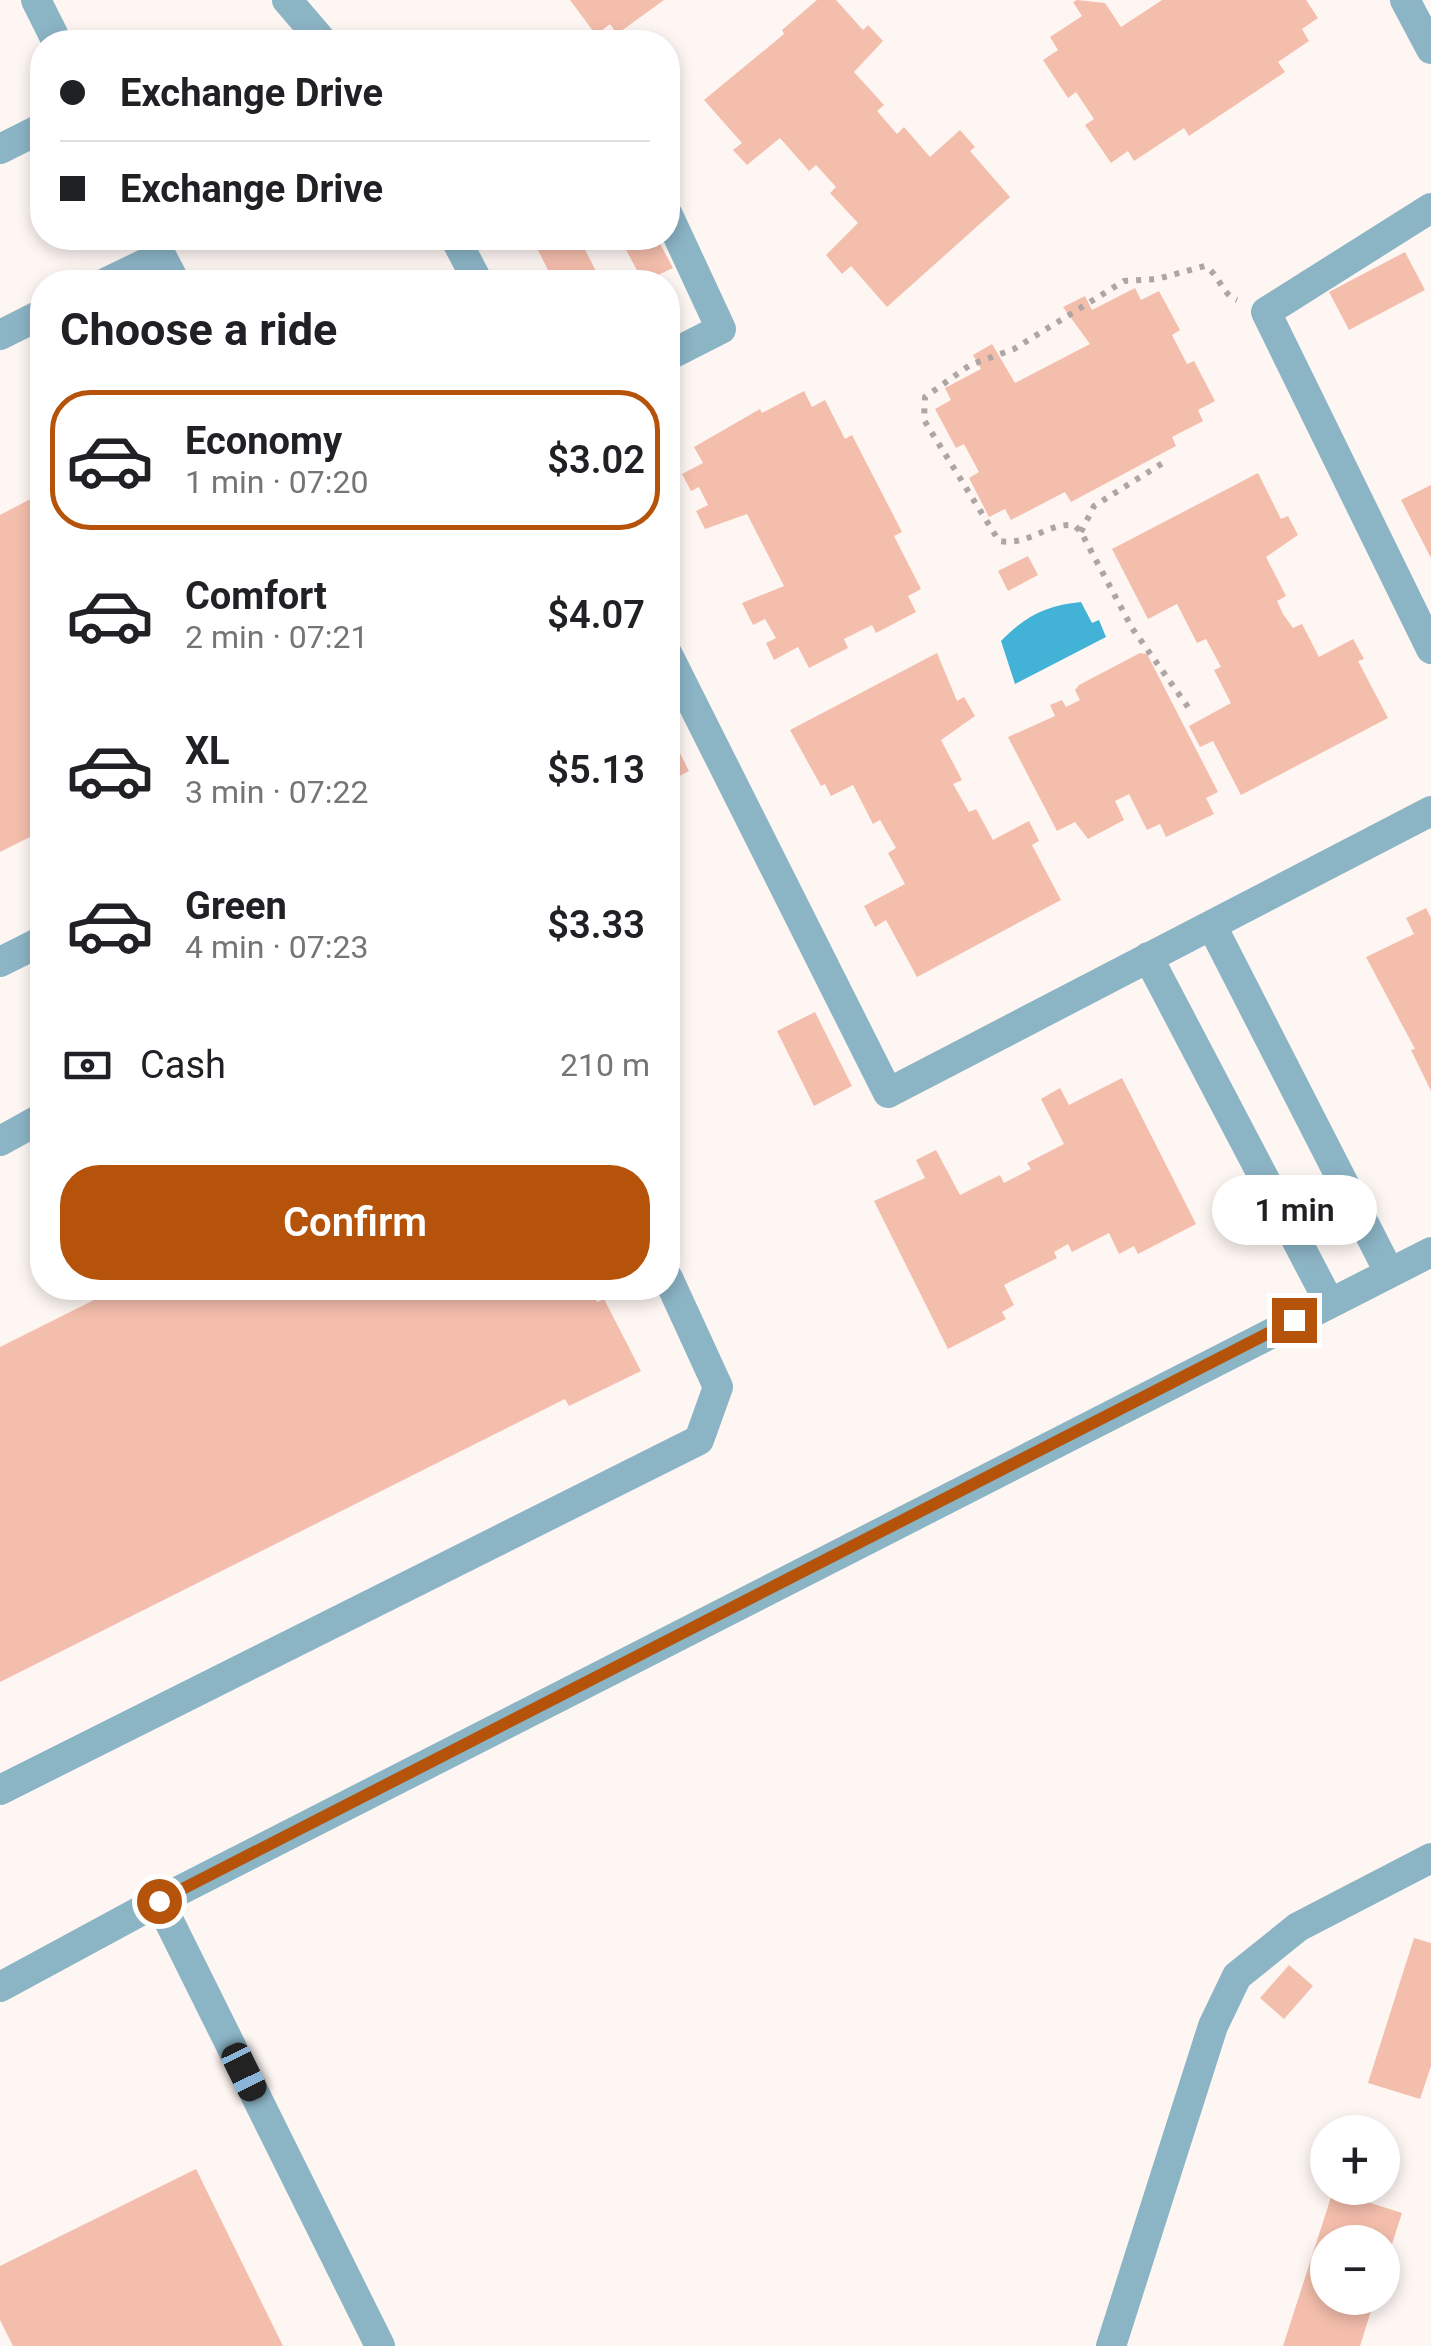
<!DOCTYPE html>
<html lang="en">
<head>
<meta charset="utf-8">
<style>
  body { margin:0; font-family:Roboto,sans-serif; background:#f2f2f2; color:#202124; height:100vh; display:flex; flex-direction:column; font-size:38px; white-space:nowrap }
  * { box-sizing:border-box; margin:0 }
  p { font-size:32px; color:#757577 }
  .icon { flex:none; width:55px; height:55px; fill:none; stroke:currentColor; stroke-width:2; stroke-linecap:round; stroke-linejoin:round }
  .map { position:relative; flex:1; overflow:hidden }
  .side { position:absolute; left:30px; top:270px; width:650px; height:1030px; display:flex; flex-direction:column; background:#fff; border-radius:40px; box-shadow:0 5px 15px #0003 }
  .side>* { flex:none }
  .top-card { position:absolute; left:30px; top:30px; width:650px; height:220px; border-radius:40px; box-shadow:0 5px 15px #0003; display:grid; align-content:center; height:220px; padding:0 30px; background:#fff }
  .controls { position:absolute; left:1310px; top:2115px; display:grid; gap:20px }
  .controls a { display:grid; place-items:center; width:90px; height:90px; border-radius:50%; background:#fff; box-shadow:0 5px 15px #0003; font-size:50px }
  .end { position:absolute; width:45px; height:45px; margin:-22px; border:12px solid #b45309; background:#fff; box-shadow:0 0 0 5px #fff }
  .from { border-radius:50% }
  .bubble { position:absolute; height:70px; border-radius:35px; background:#fff; box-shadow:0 5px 15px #0003; font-size:32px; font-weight:600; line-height:70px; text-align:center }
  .car { position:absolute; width:30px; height:60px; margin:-30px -15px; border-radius:12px; box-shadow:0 0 8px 2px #0007; background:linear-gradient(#222 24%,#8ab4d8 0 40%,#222 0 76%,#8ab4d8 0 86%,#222 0) }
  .top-card b { display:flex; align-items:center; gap:35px; height:95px; font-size:38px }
  .top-card b+b { border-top:2px solid #e0e0e0 }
  .top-card i { width:25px; height:25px; background:#202124 }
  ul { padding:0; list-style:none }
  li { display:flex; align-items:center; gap:30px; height:140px; margin:0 20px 15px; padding:0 10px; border:5px solid transparent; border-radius:40px }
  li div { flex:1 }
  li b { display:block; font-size:38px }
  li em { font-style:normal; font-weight:600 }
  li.on { border-color:#b45309 }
  li>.icon { width:90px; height:90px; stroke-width:1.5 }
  h2 { padding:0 30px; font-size:45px; line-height:120px }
  .pay { display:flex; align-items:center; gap:25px; height:110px; padding:0 30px; font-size:38px }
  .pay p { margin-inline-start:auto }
  .primary-button { display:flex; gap:20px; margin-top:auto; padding:20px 30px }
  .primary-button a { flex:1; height:115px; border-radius:40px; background:#b45309; color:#fff; font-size:40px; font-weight:600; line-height:115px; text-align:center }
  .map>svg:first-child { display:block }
  .water { fill:#43b2d7 }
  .building { fill:#f4beac }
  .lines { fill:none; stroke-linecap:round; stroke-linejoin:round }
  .path { stroke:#aea6a3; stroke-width:6; stroke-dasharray:5 8; stroke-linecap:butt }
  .minor { stroke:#8bb4c5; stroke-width:30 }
  .route { stroke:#b45309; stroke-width:12 }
</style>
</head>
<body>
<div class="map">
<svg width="1431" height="2346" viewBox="0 0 1431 2346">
  <rect width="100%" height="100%" fill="#fef6f3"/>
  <path class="water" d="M1081 602 1092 623 1099 620 1106 637 1015 684 1001 641C1025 616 1047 605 1081 602Z"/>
  <path class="building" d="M570 0H664L617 34 610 24 596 35Z
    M817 0H836L863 30 868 25 883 41 854 72 884 105 877 111 897 134 904 127 930 157 960 130 975 147 970 151 1010 197 887 307 851 266 842 274 826 255 858 223 830 193 836 187 816 165 809 171 780 138 747 165 733 150 742 143 704 100 784 34 782 30Z
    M1077 0 1105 3 1121 27 1162 0H1306L1318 18 1302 29 1309 41 1278 62 1285 72 1189 136 1184 128 1134 161 1128 151 1111 163 1085 125 1094 119 1076 92 1068 98 1043 60 1058 50 1050 37 1082 16 1073 2Z
    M532 238H579L600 279 554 282Z
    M620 238H657L673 268 643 282Z
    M1405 252 1425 290 1349 330 1329 292Z
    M1135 288 1141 300 1159 291 1180 330 1172 335 1187 364 1194 361 1215 401 1198 410 1203 421 1172 437 1176 446 1071 502 1065 492 1011 520 1005 509 989 517 969 478 979 472 964 444 956 448 935 409 951 400 945 388 981 369 973 355 992 344 1015 383 1090 344 1063 307 1085 296 1092 310Z
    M804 391 812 407 825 400 845 439 852 435 902 532 894 536 921 589 908 596 916 612 876 633 872 625 844 639 848 648 809 668 798 647 774 660 766 643 776 638 765 619 753 625 742 603 784 586 747 514 705 529 696 511 708 505 699 487 691 491 682 474 703 463 694 447 760 409 762 413Z
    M1258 473 1281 519 1288 516 1298 535 1266 557 1286 596 1277 601 1283 614 1293 628 1302 624 1319 657 1353 639 1364 659 1358 661 1388 718 1241 795 1213 741 1200 747 1189 726 1231 703 1214 670 1221 667 1206 639 1197 643 1177 604 1148 619 1112 549Z
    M1431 485V558L1401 500Z
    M42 493V831L0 852V515Z
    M1028 556 1038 575 1008 591 998 571Z
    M937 653 957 701 964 697 975 716 941 740 962 780 953 784 969 812 976 809 993 840 1029 821 1039 841 1032 845 1061 900 917 977 886 920 875 927 864 906 905 884 888 853 896 848 880 820 873 824 853 785 831 796 825 784 821 786 790 730Z
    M1140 653 1147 654 1218 792 1206 798 1214 814 1166 837 1160 824 1147 830 1129 794 1115 801 1124 820 1088 839 1075 822 1057 831 1008 737 1055 716 1050 705 1062 700 1066 707 1080 700 1075 690 1079 685Z
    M668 729 689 771 668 782Z
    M1426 908 1431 918V1091L1411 1050 1415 1049 1366 957 1414 934 1406 918Z
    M815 1012 852 1086 814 1106 777 1031Z
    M1122 1078 1196 1224 1138 1254 1134 1246 1119 1254 1109 1233 1072 1252 1068 1244 1054 1252 1057 1258 1004 1285 1014 1305 1002 1312 1006 1319 948 1349 874 1201 925 1178 916 1160 936 1150 960 1195 1000 1175 1004 1183 1031 1169 1027 1163 1064 1144 1041 1099 1060 1088 1069 1105Z
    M118 1288H589L597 1302 604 1299 641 1371 569 1406 565 1399 0 1682V1347Z
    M1414 1938 1431 1943V2066L1420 2099 1368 2083Z
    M1289 1965 1313 1986 1284 2019 1260 1998Z
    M196 2169 283 2346H13L0 2320V2266Z
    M1333 2191 1402 2213 1383 2272 1382 2242H1328V2298H1375L1360 2346H1283Z"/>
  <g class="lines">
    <path class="path" d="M1081 532 1094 506 1166 461
      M1188 707 1132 628 1081 532 1074 525C1046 523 1029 546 999 541L924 420 925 397 970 365 1014 349 1124 281 1157 279 1205 266C1220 275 1221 294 1237 300"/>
    <path class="minor" d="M36 0 57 42
      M287 0 323 42
      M1405 0 1431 49
      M0 149 42 128
      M1431 208 1266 312 1431 649
      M668 215 721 329 668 356
      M455 238 478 282
      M153 240 175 282
      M107 282 161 256
      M0 335 42 314
      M668 655 888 1093 1431 811
      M1212 926 1389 1272
      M1148 957 1329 1302
      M0 962 42 941
      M0 1141 42 1118
      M0 1790 699 1440 718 1387 668 1278
      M159 1901 380 2346
      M0 1987 159 1901 1431 1252
      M1111 2346 1213 2026 1237 1976 1298 1927 1431 1858"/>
  </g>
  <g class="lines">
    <path class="route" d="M159 1901 1294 1320"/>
  </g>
</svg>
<div class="controls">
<a>+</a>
<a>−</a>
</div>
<i class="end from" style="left:159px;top:1901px"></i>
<i class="end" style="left:1294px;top:1320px"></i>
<div class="bubble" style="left:1212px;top:1175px;width:165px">1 min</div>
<i class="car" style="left:244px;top:2072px;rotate:154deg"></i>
<div class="top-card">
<b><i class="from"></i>Exchange Drive</b>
<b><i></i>Exchange Drive</b>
</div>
<section class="side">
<h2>Choose a ride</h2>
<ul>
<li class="on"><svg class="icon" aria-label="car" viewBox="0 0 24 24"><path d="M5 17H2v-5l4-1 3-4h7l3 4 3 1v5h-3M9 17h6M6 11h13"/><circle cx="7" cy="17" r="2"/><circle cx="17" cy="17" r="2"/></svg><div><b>Economy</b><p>1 min · 07:20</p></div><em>$3.02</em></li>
<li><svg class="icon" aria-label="car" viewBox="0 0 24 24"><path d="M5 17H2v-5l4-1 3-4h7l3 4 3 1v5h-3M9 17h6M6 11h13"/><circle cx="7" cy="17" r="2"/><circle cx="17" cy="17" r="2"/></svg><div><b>Comfort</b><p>2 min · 07:21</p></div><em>$4.07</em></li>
<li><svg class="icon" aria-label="car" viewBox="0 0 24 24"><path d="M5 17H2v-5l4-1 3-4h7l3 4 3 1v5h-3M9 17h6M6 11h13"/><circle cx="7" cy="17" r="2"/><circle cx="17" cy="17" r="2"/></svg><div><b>XL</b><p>3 min · 07:22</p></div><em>$5.13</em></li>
<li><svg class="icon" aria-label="car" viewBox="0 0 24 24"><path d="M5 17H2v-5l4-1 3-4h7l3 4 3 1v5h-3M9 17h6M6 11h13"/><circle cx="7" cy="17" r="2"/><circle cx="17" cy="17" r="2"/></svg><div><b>Green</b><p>4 min · 07:23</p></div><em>$3.33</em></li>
</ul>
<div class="pay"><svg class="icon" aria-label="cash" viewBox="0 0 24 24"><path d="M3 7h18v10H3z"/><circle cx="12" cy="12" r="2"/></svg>Cash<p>210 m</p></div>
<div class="primary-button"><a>Confirm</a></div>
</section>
</div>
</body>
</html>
